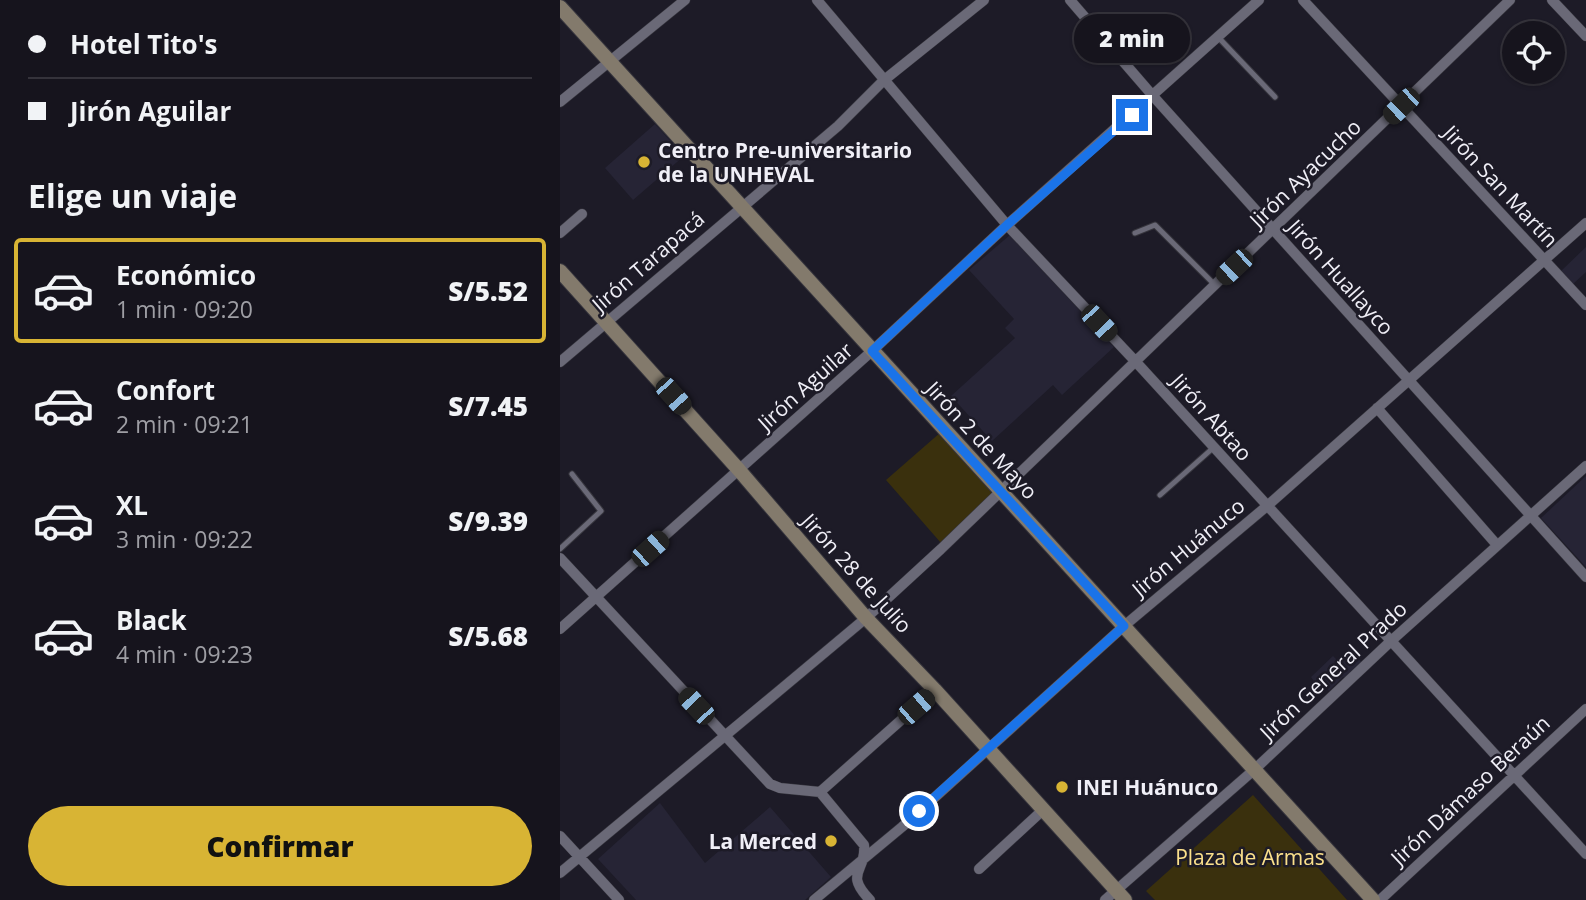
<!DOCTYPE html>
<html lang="es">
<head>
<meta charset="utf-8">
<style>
  body { margin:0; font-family:"Open Sans",sans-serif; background:#1f1d26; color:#f1f3f6; height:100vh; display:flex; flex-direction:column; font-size:26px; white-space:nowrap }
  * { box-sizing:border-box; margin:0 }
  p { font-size:23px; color:#9e9ea4 }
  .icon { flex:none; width:38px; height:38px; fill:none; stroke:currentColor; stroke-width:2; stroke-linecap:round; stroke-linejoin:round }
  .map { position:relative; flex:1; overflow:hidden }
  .details { display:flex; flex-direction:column; background:#16141d; width:560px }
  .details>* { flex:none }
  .hud { display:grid; align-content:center; height:154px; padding:0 28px; background:#16141d }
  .controls { position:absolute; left:942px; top:21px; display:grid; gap:14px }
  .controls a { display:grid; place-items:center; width:63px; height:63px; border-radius:50%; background:#16141d; box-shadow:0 2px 5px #0004,0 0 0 2px #35333b; font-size:35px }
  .end { position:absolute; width:32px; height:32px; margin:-16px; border:9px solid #1a73e8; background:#fff; box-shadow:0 0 0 4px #fff }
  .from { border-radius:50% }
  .bubble { position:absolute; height:49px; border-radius:24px; background:#16141d; box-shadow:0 2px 5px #0004,0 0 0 2px #35333b; font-size:23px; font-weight:800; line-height:49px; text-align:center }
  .car { position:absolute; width:21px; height:42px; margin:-21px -10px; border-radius:9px; box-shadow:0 0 5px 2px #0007; background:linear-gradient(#222 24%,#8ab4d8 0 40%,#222 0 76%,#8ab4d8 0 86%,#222 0) }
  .hud b { display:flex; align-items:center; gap:24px; height:66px; font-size:26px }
  .hud b+b { border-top:2px solid #35333b }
  .hud i { width:18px; height:18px; background:#f1f3f6 }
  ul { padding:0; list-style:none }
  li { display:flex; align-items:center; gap:21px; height:105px; margin:0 14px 10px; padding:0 14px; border:4px solid transparent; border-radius:7px }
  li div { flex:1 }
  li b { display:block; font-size:26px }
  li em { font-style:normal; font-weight:800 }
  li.on { border-color:#d8b434 }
  li>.icon { width:63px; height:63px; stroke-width:1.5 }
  h2 { padding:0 28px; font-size:32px; line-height:84px }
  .cta { display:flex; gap:14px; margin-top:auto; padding:14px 28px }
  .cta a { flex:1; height:80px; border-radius:42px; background:#d8b434; color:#111; font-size:28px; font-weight:800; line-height:80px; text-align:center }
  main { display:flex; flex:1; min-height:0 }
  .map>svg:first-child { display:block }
  .built { fill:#262435 }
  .park { fill:#3a300d }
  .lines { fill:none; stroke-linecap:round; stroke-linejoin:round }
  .lane-casing { stroke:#36353d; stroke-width:7 }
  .street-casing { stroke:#36353d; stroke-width:11 }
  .secondary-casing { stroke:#36353d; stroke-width:16 }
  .lane { stroke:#6a6977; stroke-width:5 }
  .street { stroke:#6a6977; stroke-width:10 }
  .secondary { stroke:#837a6c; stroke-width:14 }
  .route { stroke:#1a73e8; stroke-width:9 }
  .poi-dot { fill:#d8b434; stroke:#1d1b27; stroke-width:2.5 }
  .labels { text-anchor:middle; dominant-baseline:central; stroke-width:5; stroke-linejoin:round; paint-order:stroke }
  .poi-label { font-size:21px; font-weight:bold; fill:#f0eff7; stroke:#1d1b27; text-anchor:start }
  .street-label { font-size:21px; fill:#f0eff7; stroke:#1d1b27 }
  .park-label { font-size:21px; fill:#fbe08b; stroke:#1d1b27 }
</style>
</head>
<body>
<main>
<section class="details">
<div class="hud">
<b><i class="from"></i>Hotel Tito's</b>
<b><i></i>Jirón Aguilar</b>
</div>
<h2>Elige un viaje</h2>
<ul>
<li class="on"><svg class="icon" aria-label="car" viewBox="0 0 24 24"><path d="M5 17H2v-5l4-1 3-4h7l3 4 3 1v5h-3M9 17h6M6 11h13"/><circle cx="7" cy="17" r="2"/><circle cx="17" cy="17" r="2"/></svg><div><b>Económico</b><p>1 min · 09:20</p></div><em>S/5.52</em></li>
<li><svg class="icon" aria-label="car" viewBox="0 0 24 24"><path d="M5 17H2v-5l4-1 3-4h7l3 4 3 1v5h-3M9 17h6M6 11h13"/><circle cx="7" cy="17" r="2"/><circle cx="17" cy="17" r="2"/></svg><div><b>Confort</b><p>2 min · 09:21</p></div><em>S/7.45</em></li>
<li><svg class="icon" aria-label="car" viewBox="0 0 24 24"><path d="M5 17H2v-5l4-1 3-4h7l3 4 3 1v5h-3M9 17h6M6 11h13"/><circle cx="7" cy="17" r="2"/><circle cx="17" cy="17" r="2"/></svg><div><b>XL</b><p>3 min · 09:22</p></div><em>S/9.39</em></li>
<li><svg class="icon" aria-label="car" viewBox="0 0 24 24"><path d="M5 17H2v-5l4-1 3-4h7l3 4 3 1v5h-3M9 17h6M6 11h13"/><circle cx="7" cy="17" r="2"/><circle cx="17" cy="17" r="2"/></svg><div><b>Black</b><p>4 min · 09:23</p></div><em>S/5.68</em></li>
</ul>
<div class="cta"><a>Confirmar</a></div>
</section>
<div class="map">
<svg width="1026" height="900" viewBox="0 0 1026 900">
  <rect width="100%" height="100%" fill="#1d1b27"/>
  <path class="built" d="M95 124 124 156 73 200 45 168Z
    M450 235 554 347 502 395 493 385 432 441 391 396 455 338 445 328 454 319 409 270Z
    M1026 247V272L1013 284 1001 271Z
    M1026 476V567L981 518Z
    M792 651 803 664 785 678 783 677 769 691 764 684 759 688 751 677 773 656 778 661Z
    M100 803 145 863 210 807 271 877 245 900H76L38 859Z"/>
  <path class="park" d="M381 432 436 492 381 543 326 480Z
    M693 795 787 900H595L586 891Z"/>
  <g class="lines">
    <g class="lane-casing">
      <path id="lane" d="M658 37 715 97
        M575 233 595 225 655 285
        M600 495 653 448
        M0 549 41 511 12 474"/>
    </g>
    <g class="street-casing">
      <path id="street" d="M257 0 447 225 576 362 1026 854
        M510 0 593 96 1026 577
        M743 0 1026 305
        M992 0 1026 36
        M0 102 125 0
        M0 233 22 214
        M0 362 278 126 323 81 424 0
        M817 408 937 545
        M0 558 210 784 220 788 260 792 304 845C307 872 283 872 310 900
        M0 629 312 351 447 225 699 0
        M260 792 375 690
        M0 836 59 900
        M419 869 484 809
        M0 873 220 690 306 618 381 549 950 0
        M254 900 342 827 564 626 707 506 1026 223
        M545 900 695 769 831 641 1026 466
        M820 900 1026 709"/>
    </g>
    <g class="secondary-casing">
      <path id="secondary" d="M0 7 813 900
        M0 271 179 470 306 618 375 690 565 900"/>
    </g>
    <use href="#lane" class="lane"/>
    <use href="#street" class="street"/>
    <use href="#secondary" class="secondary"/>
  </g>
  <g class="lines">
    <path class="route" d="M359 811 564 626 312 351 447 225 572 115"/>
  </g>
  <g class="poi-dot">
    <circle cx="84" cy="162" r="7"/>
    <circle cx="502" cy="787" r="7"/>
    <circle cx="271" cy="841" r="7"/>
  </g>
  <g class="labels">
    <g class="poi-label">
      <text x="98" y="150">Centro Pre-universitario<tspan x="98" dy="24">de la UNHEVAL</tspan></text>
      <text x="516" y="787">INEI Huánuco</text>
      <text x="257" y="841" text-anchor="end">La Merced</text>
    </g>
    <g class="street-label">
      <text transform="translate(745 173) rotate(-44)">Jirón Ayacucho</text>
      <text transform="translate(941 186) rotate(47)">Jirón San Martín</text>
      <text transform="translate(88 261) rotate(-41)">Jirón Tarapacá</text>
      <text transform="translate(781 277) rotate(48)">Jirón Huallayco</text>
      <text transform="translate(245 386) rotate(-42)">Jirón Aguilar</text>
      <text transform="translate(652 417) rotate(48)">Jirón Abtao</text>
      <text transform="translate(422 440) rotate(47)">Jirón 2 de Mayo</text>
      <text transform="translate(628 547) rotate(-40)">Jirón Huánuco</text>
      <text transform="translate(297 573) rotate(48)">Jirón 28 de Julio</text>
      <text transform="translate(773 670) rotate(-43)">Jirón General Prado</text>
      <text transform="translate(910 790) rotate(-43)">Jirón Dámaso Beraún</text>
    </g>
    <g class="park-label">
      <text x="690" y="857">Plaza de Armas</text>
    </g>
  </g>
</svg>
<div class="controls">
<a><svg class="icon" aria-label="locate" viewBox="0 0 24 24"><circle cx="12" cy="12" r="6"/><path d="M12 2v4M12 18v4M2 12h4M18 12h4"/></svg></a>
</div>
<i class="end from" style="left:359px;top:811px"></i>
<i class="end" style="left:572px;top:115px"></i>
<div class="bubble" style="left:514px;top:14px;width:116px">2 min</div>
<i class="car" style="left:841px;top:106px;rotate:226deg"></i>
<i class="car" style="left:674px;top:267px;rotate:227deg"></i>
<i class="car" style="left:539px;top:323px;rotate:137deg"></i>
<i class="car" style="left:113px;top:396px;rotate:138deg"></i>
<i class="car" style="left:90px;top:549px;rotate:48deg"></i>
<i class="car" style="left:136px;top:706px;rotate:317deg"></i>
<i class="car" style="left:356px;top:707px;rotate:49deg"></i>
</div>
</main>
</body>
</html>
